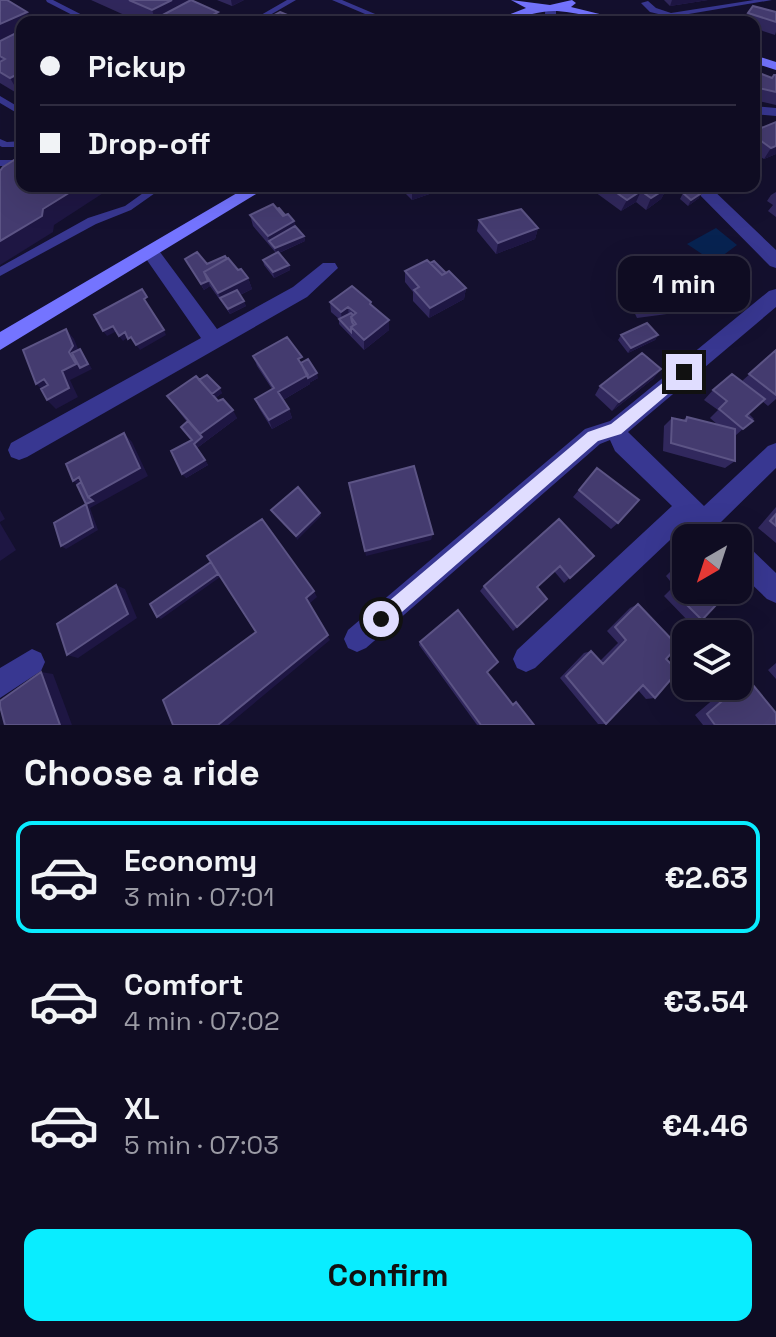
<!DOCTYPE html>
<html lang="en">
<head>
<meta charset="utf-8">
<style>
  body { margin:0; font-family:"Space Grotesk",sans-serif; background:#1d1a2f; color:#f1f3f6; height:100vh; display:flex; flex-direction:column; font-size:30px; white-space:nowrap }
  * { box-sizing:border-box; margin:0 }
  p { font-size:26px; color:#9b9ba5 }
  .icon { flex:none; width:44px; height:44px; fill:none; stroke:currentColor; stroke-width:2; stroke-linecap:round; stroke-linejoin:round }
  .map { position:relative; height:725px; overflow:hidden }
  .side { display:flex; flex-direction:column; background:#0f0c22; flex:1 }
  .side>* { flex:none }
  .hud { position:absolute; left:16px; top:16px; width:744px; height:176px; border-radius:16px; box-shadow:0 8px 32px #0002,0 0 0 2px #2f2c40; display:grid; align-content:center; height:176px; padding:0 24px; background:#0f0c22 }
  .needle { width:52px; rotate:219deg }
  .fabs { position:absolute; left:672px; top:524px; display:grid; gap:16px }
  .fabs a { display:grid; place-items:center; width:80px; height:80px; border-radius:16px; background:#0f0c22; box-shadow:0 8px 32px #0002,0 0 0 2px #2f2c40; font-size:40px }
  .end { position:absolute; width:36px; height:36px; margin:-18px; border:10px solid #e0ddff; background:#111; box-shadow:0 0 0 4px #111 }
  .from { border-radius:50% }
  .bubble { position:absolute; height:56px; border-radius:16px; background:#0f0c22; box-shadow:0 8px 32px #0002,0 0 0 2px #2f2c40; font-size:26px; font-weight:800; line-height:56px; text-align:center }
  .hud b { display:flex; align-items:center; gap:28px; height:76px; font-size:30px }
  .hud b+b { border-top:2px solid #2f2c40 }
  .hud i { width:20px; height:20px; background:#f1f3f6 }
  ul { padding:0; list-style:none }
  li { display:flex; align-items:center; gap:24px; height:112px; margin:0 16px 12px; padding:0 8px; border:4px solid transparent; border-radius:16px }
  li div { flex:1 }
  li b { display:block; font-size:30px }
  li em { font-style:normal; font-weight:800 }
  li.current { border-color:#09edff }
  li>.icon { width:72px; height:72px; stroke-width:1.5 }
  h2 { padding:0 24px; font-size:36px; line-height:96px }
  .primary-button { display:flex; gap:16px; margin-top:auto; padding:16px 24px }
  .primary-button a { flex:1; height:92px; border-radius:16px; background:#09edff; color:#111; font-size:32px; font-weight:800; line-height:92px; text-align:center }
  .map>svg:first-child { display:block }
  .water { fill:#072351 }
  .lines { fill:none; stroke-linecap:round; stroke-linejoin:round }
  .lane { fill:#383791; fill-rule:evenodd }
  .street { fill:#383791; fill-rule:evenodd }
  .secondary { fill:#7474ff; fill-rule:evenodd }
  .wall { fill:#31285d }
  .shaded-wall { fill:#1e1643 }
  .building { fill:#443b6f; stroke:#5c5485; stroke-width:2 }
  .route { fill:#e0ddff }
</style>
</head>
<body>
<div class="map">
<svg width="776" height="725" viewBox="0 0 776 725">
  <rect width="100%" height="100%" fill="#14102e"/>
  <path class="water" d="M716 228 737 245 714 262 687 244Z"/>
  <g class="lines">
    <path class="lane" d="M46 0H53L96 22H86L47 2Z
      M287 0H296L258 22H249Z
      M332 0H342L394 22H384Z
      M754 0H772L671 17 650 12 641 3 648 1 656 8 671 13Z
      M0 96 22 109V116L0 103Z
      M0 139 7 142 22 141V147H2L0 146Z
      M0 160H22V166H0Z
      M153 186H165L131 210 96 224 0 276V267L88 218 125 206Z"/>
    <path class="street" d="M546 5 556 8V22H544Z
      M754 106 776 108V116L754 114Z
      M691 186H709L776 250V268L770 266Z
      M151 247 157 248 217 329 293 287 323 263H335L338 268 307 297 27 457 19 460 11 457 8 450 11 443 201 338 142 253Z
      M776 289V307L628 432 704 506 768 446 776 443V468L721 522 733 538H704L688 523 535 668 526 672 517 668 513 659 517 650 672 506 615 451 610 440 600 444 366 648 357 652 348 648 344 639 348 630 585 429 610 421 769 291Z
      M738 542 747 545 776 573V603L767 599 738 571Z
      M32 649 41 653 45 662 41 671 0 698V668Z"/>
    <path class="secondary" d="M511 0 550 5 572 0 576 3 571 7 632 22C606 22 583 13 557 11 534 10 513 22 490 22L526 8Z
      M754 55 776 62V70L754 63Z
      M249 186H269L0 350V332Z"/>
  </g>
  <path class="wall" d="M0 0 22 22 20 95 0 83Z
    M91 0H191L221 22H140Z
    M217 0H244L232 6Z
    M664 0H708L670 6Z
    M776 12V32L775 35 754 28V22H744L748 13Z
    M754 71 772 78 776 75V105L754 100Z
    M776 122V154L764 159 754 153V131Z
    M398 186H444V189L412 200Z
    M598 186H664L667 188 661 199 646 210 636 202 621 211 595 192Z
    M776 192V217L768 211 773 205 767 201 771 195Z
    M683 193 699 198 688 206 680 199Z
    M277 209 294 221 295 226 304 236 305 241 279 253 289 265 290 270 274 278 264 265 263 260 276 253 253 226 250 215Z
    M479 220 538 228 535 239 496 254 477 231Z
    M185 259 238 270 248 278 252 289 240 295 246 306 230 314 210 286 204 290Z
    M430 263 466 288 464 299 429 318 413 301V292L405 282V271Z
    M694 275 715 282 707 292 682 312 637 318 627 297 632 287 669 282 672 277Z
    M330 302 371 305 389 330 364 350 339 324V319L331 312Z
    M621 335H658L655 340 628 353 618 340Z
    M776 350V399L768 406 762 401 749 414 754 419 735 436V461L725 468 663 451 664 426 672 418 683 420 687 417 718 425 710 418 718 410 704 400 713 390 742 381Z
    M253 356 303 362 318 378 309 383 310 384 283 400 289 409 292 418 272 429 259 408 255 399 272 389 257 366Z
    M661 369 653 379 612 411 595 395 600 386Z
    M199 380 222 393 215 398 237 418 197 448 208 465 186 478 192 440 181 427 187 422 167 396Z
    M597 468 618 523 611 529 573 497Z
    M776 507V543L758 528Z
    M594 556 564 583 554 571 537 588 547 599 513 631 480 591 484 586Z
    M686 556V590L702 620 691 624 664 596 674 586 666 576Z
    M638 604 666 659 655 698 646 699 638 690 606 724H598L560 678 584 653 591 651 600 661 618 643 607 631 630 608Z
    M420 642 512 703 516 702 534 725H477L419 645Z
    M776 663V679L768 670Z
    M748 679 776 725H703L695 715 729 686H738V680Z"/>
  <path class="shaded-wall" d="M172 0H191L155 19 156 22 152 10Z
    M231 0H244L232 6Z
    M672 0H708L670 6Z
    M27 12 32 22H22V34L0 44V24Z
    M218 12 221 22H213L211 16Z
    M22 72V93L20 95 10 78Z
    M776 146V154L764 159 771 148Z
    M80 186H114L54 225 53 232 0 265V241L43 209Z
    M421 186H444V189L412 200V189Z
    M667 188 661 199 646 210 651 198Z
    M641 191 636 202 621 211 627 200Z
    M703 192 699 198 688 206 691 200Z
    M294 221 296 232 269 241 268 236Z
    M538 228 535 239 496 254 498 243Z
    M304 236 305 241 276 254 275 248Z
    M289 265 290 270 274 278 273 272Z
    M248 278 252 289 223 303 218 293Z
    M208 281 210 286 204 290 201 284Z
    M715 282 707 292 682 312 689 302Z
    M466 288 464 299 429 318 430 308Z
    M244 301 246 306 230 314 228 309Z
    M348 307 349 318 342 322 341 312Z
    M389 320V330L364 350V340Z
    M113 326 117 331 107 336 103 331Z
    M66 329 74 339 81 356 80 349 92 369 70 380 78 397 56 409 47 400 62 371 69 352Z
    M164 330 166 335 140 350 136 345Z
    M125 332 128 337 123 341 119 336Z
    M658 335 655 340 628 353 631 348Z
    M661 369 653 379 612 411 619 402Z
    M317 373 318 378 309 383 310 384 281 401 278 392 308 375Z
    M44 379 54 389 46 393 36 384Z
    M220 388 222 393 214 399 211 394Z
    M289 409 292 418 272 429 269 420Z
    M233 410 237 418 197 448 194 444 200 434Z
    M124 433 132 442 148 476 90 508 98 530 66 549 61 546 86 504 88 497 82 489 73 481 79 477Z
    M205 460 208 465 186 478 182 474Z
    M0 510 5 519 0 522Z
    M320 513 321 516 297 540 296 536Z
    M0 523 16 550 0 561Z
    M433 534 431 540 366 556 365 551Z
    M220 572 223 575 161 619 157 617Z
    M116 585 125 589 137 618 78 658 67 655Z
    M314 591 317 597 309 604 330 640 228 725H218L306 598Z
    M41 672 53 674 72 725H60Z"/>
  <path class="building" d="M0 0H7L27 12 0 24Z
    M129 0H172L152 10Z
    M191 0 218 12 211 16 220 20 217 22H161L155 19Z
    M753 6 776 12V22L748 13Z
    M280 12 304 22H261Z
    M545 19 548 22H537L535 20Z
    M22 30V72L10 78 0 72V62L5 59 0 56V41Z
    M754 71 772 78 774 75H776V92L754 87Z
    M776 122V146L771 148 754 136V131Z
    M22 155V186H80L43 209 42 216 0 241V171L3 167Z
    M607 186H664L667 188 651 198 641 191 627 200Z
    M693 186H697L703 192 691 200 683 193Z
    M273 204 283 216 288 214 294 221 268 236 250 215Z
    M279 208 285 215 283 216 277 209Z
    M521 209 538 228 498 243 479 220Z
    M295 226 304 236 275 248 269 241Z
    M197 252 207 264 225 256 227 259 204 272 208 281 201 284 185 259Z
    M278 252 289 265 273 272 263 260Z
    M228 258 238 270 241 269 248 278 218 293 204 272Z
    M427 260 442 275 449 271 466 288 430 308 414 290 419 287 405 271Z
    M434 261 446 273 442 275 430 263Z
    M684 268 694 275 687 280 681 276 676 280 672 277Z
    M699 271 715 282 689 302 643 308 632 287 675 281 681 276 687 280Z
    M352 286 371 302 370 304 389 320 364 340 351 327 356 324 351 317 356 313 348 307 341 312 330 302Z
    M142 289 147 297 144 299 164 330 136 345 131 337 128 339 125 332 119 336 113 326 103 331 94 315Z
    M237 290 244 301 228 309 220 298Z
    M351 313 353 315 351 317 352 322 354 325 351 327V332L339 319Z
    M647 323 658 335 631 348 621 335Z
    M66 329 73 346 69 352 76 364 62 371 69 388 47 400 41 389 48 385 44 379 36 384 23 350Z
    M287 337 302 357 298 359 308 375 278 392 289 409 269 420 255 399 274 388 253 356Z
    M80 349 88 364 80 368 72 353Z
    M776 350V395L749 374Z
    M642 353 661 369 619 402 600 386Z
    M308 359 317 373 308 378 301 363Z
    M732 374 765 399 746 416 753 421 743 429 719 409 727 401 713 390Z
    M207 375 220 388 212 394 199 380Z
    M196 376 218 401 223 399 233 410 200 434 167 396Z
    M687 417 735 429V461L671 443 672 418 686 421Z
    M188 421 202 437 194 444 205 460 182 474 171 451 192 440 181 427Z
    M124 433 140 468 88 497 79 477 73 481 66 464Z
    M414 466 433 534 365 551 349 483Z
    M597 468 639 500 618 523 579 490Z
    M81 482 88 497 93 501 86 504 93 527 61 546 54 523 86 504 77 485Z
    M298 487 320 513 296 536 271 510Z
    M776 514V526L770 521Z
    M262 519 314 591 306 598 328 635 218 725H173L163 700 256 632 207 556Z
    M559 519 594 556 570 578 560 566 548 577 537 587 547 599 517 627 484 586Z
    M686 560V590H730L702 620 673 591 684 581 675 571Z
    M211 562 218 574 157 617 150 604Z
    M116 585 128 614 67 655 57 624Z
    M638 604 678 646 666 659 678 671 655 698 643 685 606 724 566 676 591 651 603 664 626 640 615 627Z
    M458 610 498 662 487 672 513 705 516 702 534 725H481L420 642Z
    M41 672 60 725H5L0 706V701Z
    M748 679 776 713V725H715L707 714Z"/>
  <path class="route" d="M684 366 689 368V376L621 434 598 441 387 625 381 627 375 625 372 619 375 613 588 432 611 424Z"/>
</svg>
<div class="fabs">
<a><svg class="needle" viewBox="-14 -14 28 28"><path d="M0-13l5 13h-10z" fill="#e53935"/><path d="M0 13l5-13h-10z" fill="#9b9ba5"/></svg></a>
<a><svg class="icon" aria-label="layers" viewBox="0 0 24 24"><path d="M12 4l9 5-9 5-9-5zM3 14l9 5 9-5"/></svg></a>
</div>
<i class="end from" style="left:381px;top:619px"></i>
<i class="end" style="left:684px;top:372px"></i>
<div class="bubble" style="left:618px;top:256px;width:132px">1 min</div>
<div class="hud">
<b><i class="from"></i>Pickup</b>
<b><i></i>Drop-off</b>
</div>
</div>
<section class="side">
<h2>Choose a ride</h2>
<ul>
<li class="current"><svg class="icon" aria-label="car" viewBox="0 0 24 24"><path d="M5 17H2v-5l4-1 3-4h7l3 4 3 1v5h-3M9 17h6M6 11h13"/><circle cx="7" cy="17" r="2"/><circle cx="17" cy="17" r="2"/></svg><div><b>Economy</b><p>3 min · 07:01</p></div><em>€2.63</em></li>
<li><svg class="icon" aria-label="car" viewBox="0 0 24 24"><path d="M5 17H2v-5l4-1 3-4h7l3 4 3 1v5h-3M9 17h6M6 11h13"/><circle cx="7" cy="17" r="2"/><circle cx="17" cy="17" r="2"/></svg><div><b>Comfort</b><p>4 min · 07:02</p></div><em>€3.54</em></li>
<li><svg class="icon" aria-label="car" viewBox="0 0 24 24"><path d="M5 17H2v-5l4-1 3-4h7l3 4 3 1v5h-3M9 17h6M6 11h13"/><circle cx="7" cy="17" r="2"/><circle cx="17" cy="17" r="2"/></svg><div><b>XL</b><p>5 min · 07:03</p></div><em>€4.46</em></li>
</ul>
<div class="primary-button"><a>Confirm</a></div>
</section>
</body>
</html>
